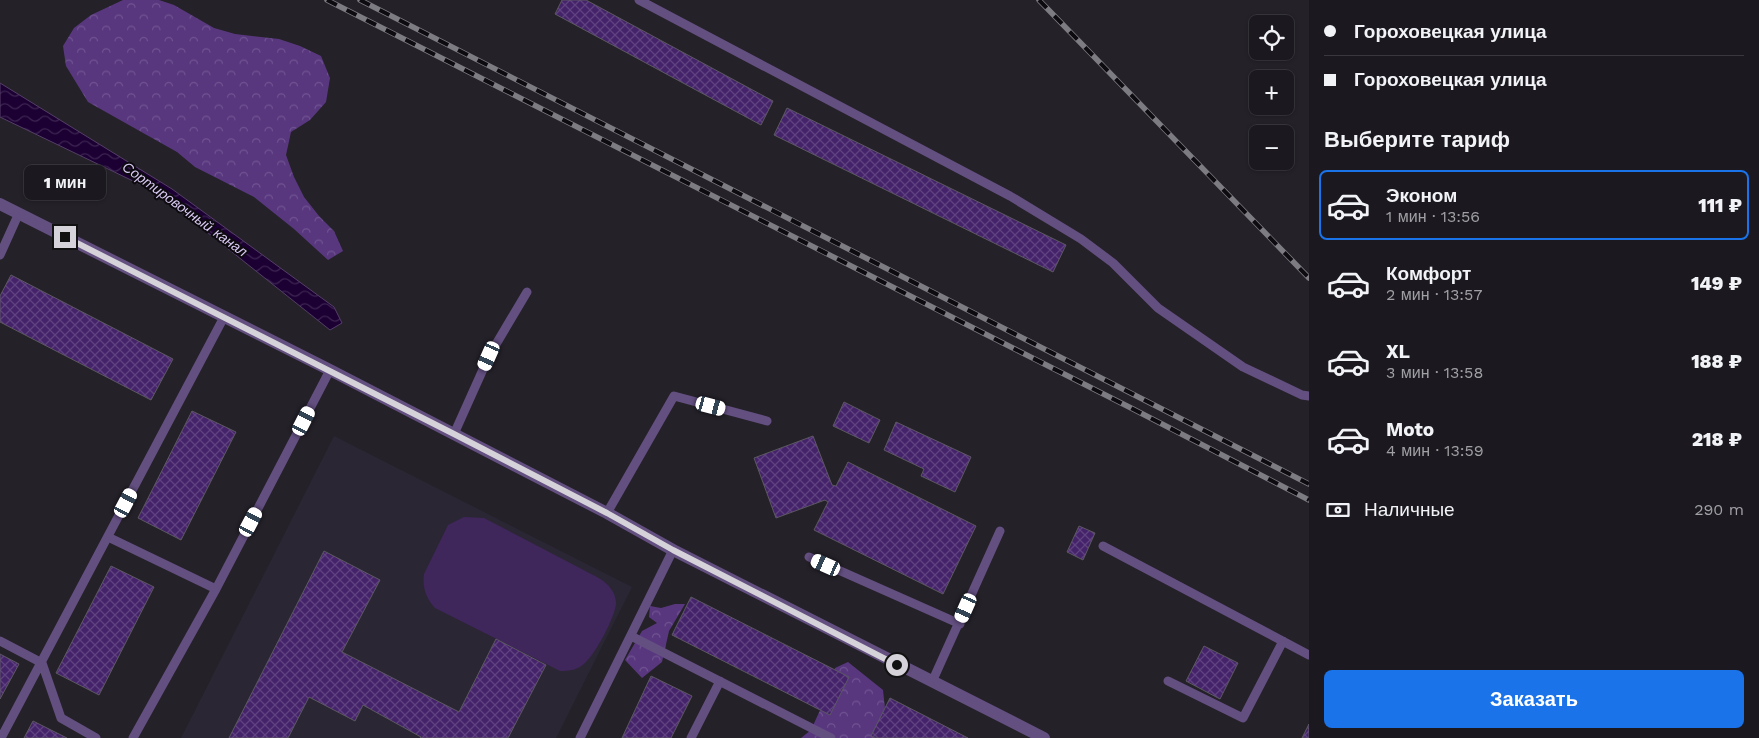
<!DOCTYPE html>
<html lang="ru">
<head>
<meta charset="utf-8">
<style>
  body { margin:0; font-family:"Work Sans",sans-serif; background:#28262c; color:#f1f3f6; height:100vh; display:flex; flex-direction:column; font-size:19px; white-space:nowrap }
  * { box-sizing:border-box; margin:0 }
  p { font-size:16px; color:#a0a0a4 }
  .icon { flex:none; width:28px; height:28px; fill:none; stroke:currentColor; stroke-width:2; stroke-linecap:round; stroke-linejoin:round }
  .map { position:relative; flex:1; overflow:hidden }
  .side { display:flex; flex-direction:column; background:#1b191f; width:450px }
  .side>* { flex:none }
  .top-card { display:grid; align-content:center; height:110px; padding:0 15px; background:#1b191f }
  .buttons { position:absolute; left:1249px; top:15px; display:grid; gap:10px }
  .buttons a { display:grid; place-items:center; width:45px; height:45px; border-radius:8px; background:#1b191f; box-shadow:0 1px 4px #0004,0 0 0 1px #39383d; font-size:25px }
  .end { position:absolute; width:22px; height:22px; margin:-11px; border:6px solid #d5d3d9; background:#111; box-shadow:0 0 0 2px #111 }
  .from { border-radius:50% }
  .bubble { position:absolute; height:35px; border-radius:8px; background:#1b191f; box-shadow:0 1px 4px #0004,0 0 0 1px #39383d; font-size:16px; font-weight:800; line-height:35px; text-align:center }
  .car { position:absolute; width:15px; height:30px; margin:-15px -8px; border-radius:6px; box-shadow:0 0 4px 1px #0007; background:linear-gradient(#fff 24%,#345 0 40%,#fff 0 76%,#345 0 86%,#fff 0) }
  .top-card b { display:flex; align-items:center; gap:18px; height:48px; font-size:19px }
  .top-card b+b { border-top:1px solid #39383d }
  .top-card i { width:12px; height:12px; background:#f1f3f6 }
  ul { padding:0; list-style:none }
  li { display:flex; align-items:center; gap:15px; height:70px; margin:0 10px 8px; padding:0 5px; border:2px solid transparent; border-radius:8px }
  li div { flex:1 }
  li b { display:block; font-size:19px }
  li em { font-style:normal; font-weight:800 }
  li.active { border-color:#1a73e8 }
  li>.icon { width:45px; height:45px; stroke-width:1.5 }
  h2 { padding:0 15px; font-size:22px; line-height:60px }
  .pay { display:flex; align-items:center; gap:12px; height:55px; padding:0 15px; font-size:19px }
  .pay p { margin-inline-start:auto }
  .cta { display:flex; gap:10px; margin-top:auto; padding:10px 15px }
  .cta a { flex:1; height:58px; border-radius:8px; background:#1a73e8; color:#fff; font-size:20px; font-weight:800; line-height:58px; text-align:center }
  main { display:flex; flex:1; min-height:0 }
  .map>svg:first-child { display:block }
  .built { fill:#2b2634 }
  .grass { fill:#3f265b }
  .forest { fill:url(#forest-crowns) }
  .water { fill:url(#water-waves); stroke:#543f66 }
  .building { fill:url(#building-cross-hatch); stroke:#5c5862 }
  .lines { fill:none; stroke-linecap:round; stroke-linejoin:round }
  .service { stroke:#634f80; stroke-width:9 }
  .tertiary { stroke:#634f80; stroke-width:12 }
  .rail-casing { stroke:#7e7c83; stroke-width:5.5 }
  .rail { stroke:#0d0b0f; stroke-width:4; stroke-dasharray:11; stroke-linecap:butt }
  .route { stroke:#d5d3d9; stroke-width:6 }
  .labels { text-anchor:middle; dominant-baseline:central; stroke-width:4; stroke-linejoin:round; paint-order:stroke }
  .water-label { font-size:14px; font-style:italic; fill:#d9c9f3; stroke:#0d0b0f }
</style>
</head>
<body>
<main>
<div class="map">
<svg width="1309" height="738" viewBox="0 0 1309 738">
  <defs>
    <pattern id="forest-crowns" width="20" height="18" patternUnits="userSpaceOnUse" patternTransform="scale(1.25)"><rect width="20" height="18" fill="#59377f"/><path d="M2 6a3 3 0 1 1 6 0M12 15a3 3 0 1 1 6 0" fill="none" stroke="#705391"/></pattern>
    <pattern id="water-waves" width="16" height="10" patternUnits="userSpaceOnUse" patternTransform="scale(1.25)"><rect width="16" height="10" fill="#1c0034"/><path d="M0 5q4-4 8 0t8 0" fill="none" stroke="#3c2451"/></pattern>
    <pattern id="building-cross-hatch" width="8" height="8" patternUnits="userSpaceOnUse" patternTransform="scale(1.25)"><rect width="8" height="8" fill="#45236a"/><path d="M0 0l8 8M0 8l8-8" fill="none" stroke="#5f427f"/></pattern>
  </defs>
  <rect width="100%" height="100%" fill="#242129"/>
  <path class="built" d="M334 436 632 587 556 738H181Z"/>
  <path class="grass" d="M464 517 484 518 595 576C605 581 615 589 616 602 617 614 595 655 585 663 578 670 570 671 560 671L435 608C426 598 422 587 424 574L448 525Z"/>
  <path class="forest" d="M123 0H159L174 5 214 28 235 34 279 39 300 46 321 56 330 78 326 102 310 120 291 132 286 155 294 177 304 197 319 216 334 231 343 251 328 260 294 229 254 197 195 167 177 152 88 102 66 66 63 46 74 28 91 15Z
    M675 604H685L669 631 662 662 642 678 625 660 642 631 657 623 649 617 650 606 661 608Z
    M848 662 883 690 888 738H801L811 730 832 684 835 668Z"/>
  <path class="water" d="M0 83 172 189 334 307 342 323 330 330 158 193 0 117Z"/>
  <path class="building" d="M562 0H586L773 101 761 125 555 14Z
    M787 108 1066 245 1053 272 774 135Z
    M11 275 173 359 151 400 0 322V296Z
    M844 402 880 420 869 443 833 426Z
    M192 411 236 432 181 540 138 518Z
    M896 422 971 457 955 492 921 476 924 469 884 450Z
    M813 436 832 485 836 486 848 462 976 526 943 594 814 530 828 502 825 500 776 518 754 458Z
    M1079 526 1095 533 1083 560 1067 552Z
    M324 551 380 580 342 652 459 712 496 639 546 665 508 738H420L421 737 363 705 355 721 309 697 288 738H229Z
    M111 566 154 587 99 695 56 673Z
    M691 597 849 677 830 715 672 635Z
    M1204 646 1238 663 1220 699 1186 681Z
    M0 654 19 664 0 699Z
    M651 676 692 696 671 738H622Z
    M890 698 968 738H875L871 736Z
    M33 721 67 738H24Z
    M1309 724V738H1302Z"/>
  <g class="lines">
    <path class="service" d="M639 0 1010 196 1081 239 1113 263 1158 308 1243 367 1302 395 1309 396
      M0 255 19 213
      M454 434 489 356 527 292
      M607 513 674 396 767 421
      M108 537 216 589
      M1103 546 1309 655
      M809 557 960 624
      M631 636 831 738
      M0 641 42 663 61 718 96 738
      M1168 681 1243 718 1283 641
      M932 682 1000 531
      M1 738 224 317
      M133 738 216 589 330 370
      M580 738 673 550
      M691 738 720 681"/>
    <path class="tertiary" d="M0 204 330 370 607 513 673 550 1044 738"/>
    <g class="rail-casing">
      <path id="rail" d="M327 0 1133 409 1309 500
        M360 0 1309 484
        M1039 0 1309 278"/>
    </g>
    <use href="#rail" class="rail"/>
  </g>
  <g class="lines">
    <path class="route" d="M65 237 454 434 607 513 673 550 897 665"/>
  </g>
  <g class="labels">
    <g class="water-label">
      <text transform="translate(185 209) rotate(36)">Сортировочный канал</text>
    </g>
  </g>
</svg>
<div class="buttons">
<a><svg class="icon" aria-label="locate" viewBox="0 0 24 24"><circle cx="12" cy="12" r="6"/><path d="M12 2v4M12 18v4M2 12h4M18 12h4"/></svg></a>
<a>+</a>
<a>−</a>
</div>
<i class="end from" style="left:897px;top:665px"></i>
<i class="end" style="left:65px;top:237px"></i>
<div class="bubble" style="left:24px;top:165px;width:82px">1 мин</div>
<i class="car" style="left:489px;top:356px;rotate:204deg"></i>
<i class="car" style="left:711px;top:406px;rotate:105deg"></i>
<i class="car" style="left:304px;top:421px;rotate:27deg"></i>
<i class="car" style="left:126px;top:503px;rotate:28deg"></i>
<i class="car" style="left:251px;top:522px;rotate:28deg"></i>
<i class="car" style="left:826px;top:565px;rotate:294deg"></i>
<i class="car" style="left:966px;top:608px;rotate:204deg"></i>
</div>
<section class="side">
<div class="top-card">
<b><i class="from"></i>Гороховецкая улица</b>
<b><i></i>Гороховецкая улица</b>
</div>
<h2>Выберите тариф</h2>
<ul>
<li class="active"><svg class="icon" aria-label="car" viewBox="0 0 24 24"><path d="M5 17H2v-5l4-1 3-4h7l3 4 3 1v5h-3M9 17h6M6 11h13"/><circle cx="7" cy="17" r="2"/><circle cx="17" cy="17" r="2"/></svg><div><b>Эконом</b><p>1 мин · 13:56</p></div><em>111 ₽</em></li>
<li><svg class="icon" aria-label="car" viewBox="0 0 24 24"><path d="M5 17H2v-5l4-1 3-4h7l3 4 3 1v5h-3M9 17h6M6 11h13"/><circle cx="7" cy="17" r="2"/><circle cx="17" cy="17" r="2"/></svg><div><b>Комфорт</b><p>2 мин · 13:57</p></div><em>149 ₽</em></li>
<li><svg class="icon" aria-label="car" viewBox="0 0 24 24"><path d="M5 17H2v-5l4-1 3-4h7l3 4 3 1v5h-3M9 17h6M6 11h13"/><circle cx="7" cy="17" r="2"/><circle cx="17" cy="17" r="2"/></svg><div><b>XL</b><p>3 мин · 13:58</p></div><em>188 ₽</em></li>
<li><svg class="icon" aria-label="car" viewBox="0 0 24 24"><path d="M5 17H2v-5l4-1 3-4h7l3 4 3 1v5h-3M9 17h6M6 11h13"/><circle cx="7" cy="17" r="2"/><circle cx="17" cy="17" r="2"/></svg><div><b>Moto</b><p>4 мин · 13:59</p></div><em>218 ₽</em></li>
</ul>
<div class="pay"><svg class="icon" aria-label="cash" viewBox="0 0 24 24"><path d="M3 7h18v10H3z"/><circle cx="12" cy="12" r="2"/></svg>Наличные<p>290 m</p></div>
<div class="cta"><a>Заказать</a></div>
</section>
</main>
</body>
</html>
